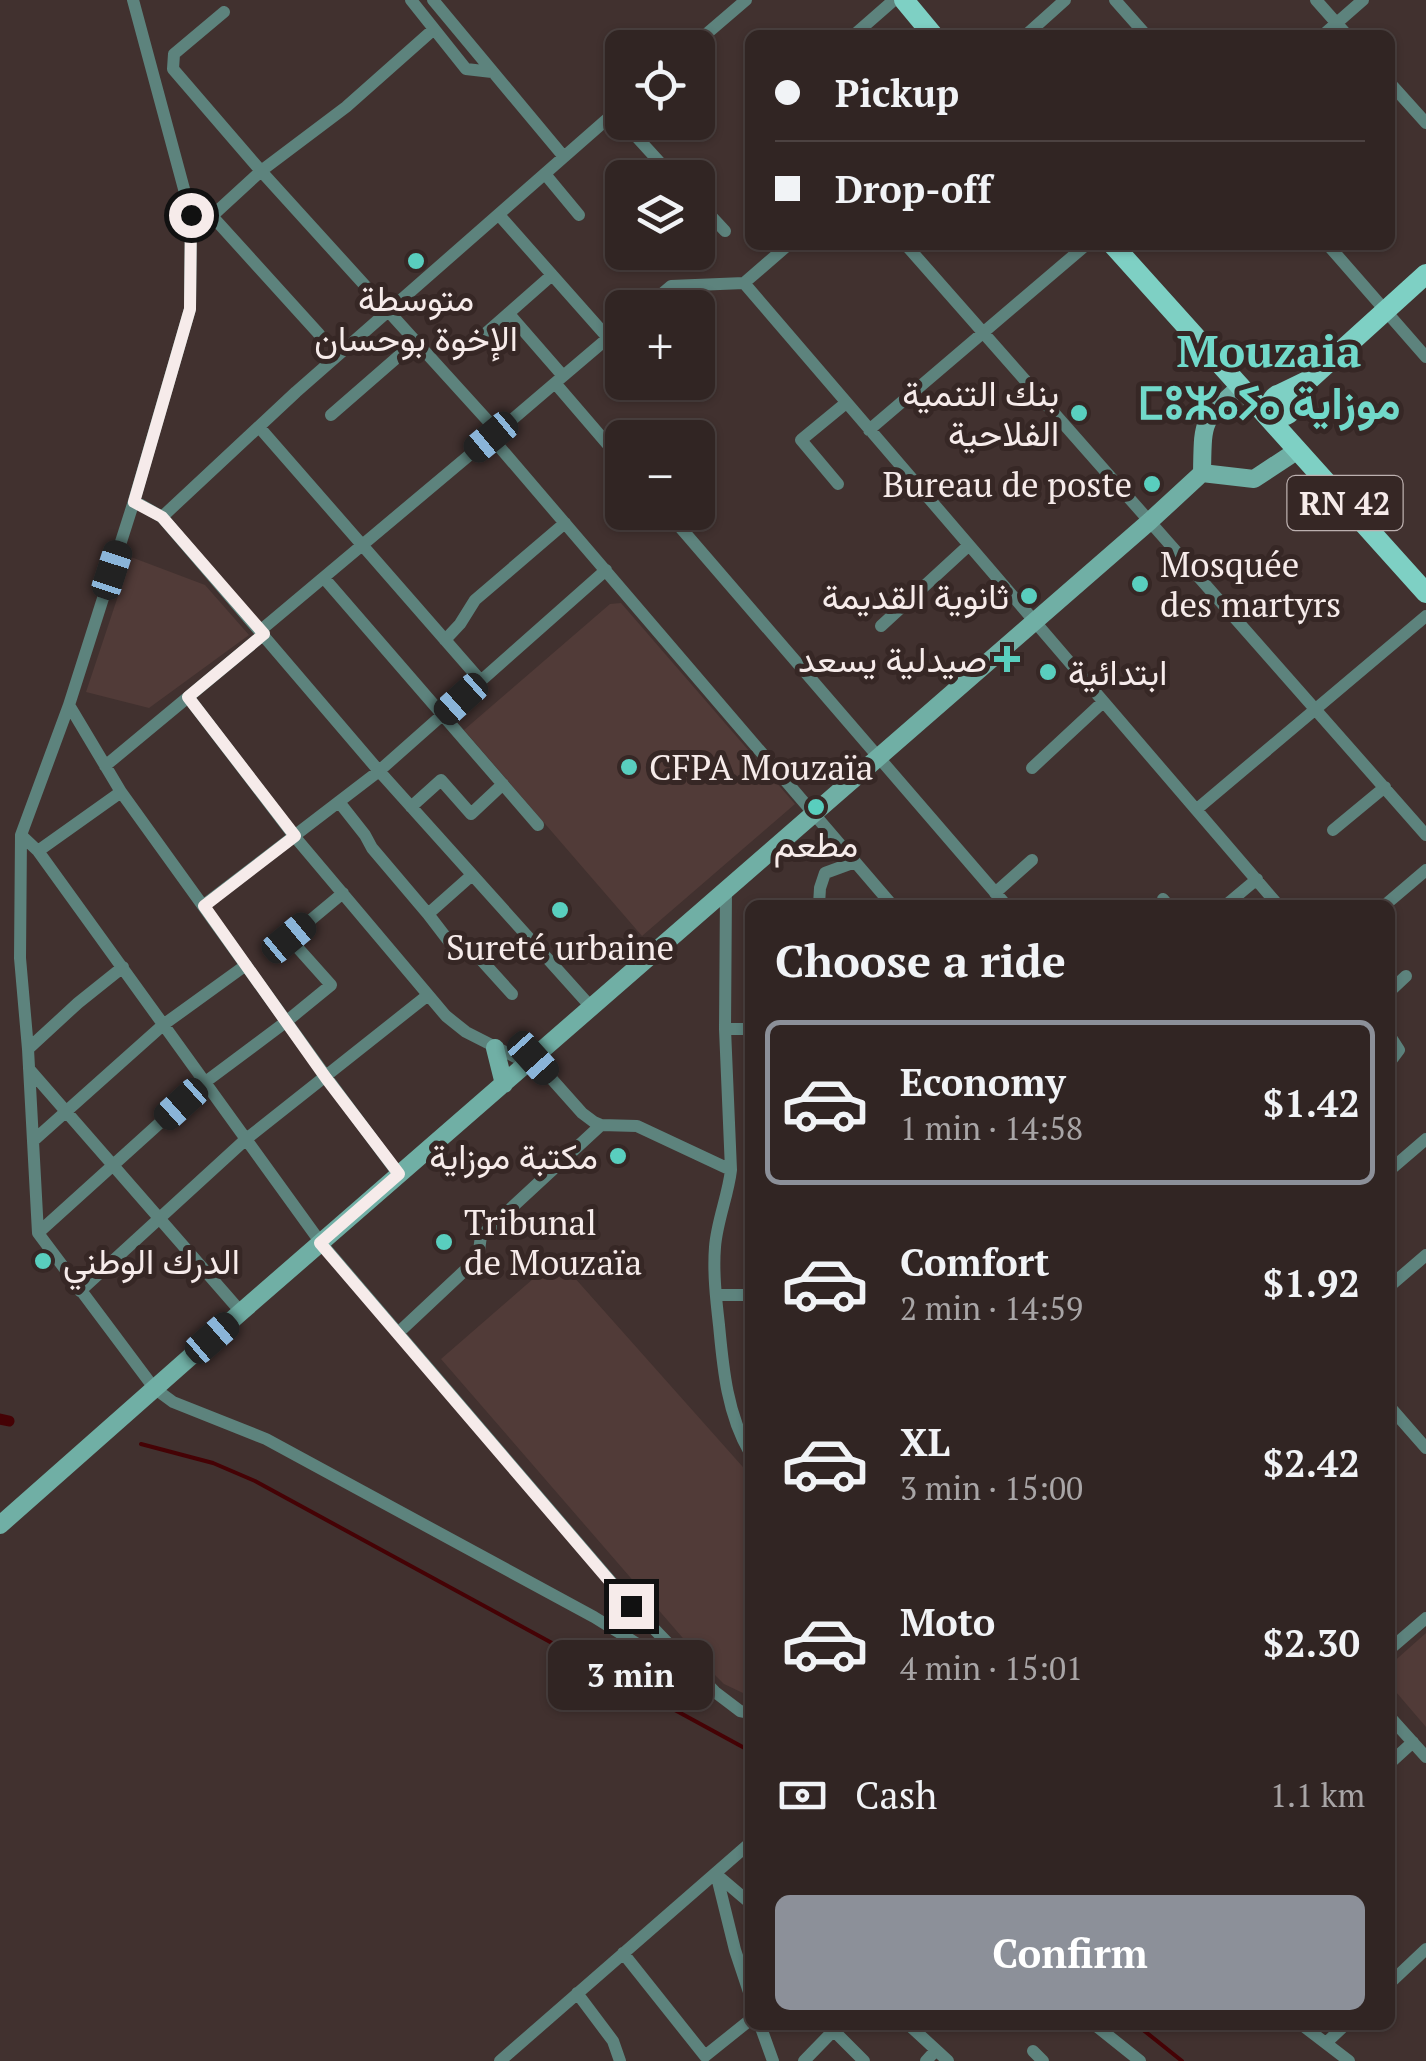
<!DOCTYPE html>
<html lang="en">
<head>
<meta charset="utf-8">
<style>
  body { margin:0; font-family:"PT Serif",Vazirmatn,"Noto Sans Tifinagh",serif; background:#392d2b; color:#f1f3f6; height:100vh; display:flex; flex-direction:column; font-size:38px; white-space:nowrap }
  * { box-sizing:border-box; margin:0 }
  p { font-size:32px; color:#a8a5a6 }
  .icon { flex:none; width:55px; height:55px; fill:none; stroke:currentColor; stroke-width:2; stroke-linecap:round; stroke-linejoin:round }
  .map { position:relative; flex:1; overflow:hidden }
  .drawer { position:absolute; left:745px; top:900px; width:650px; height:1130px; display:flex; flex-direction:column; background:#312523; border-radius:15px; box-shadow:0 2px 8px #0004,0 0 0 2px #4c4241 }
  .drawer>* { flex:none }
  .top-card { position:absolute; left:745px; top:30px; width:650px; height:220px; border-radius:15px; box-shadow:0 2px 8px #0004,0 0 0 2px #4c4241; display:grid; align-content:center; height:220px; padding:0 30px; background:#312523 }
  .controls { position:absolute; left:605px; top:30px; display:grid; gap:20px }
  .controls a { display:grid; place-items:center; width:110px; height:110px; border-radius:15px; background:#312523; box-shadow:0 2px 8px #0004,0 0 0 2px #4c4241; font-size:50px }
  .end { position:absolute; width:45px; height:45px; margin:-22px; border:12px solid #f6ebea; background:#111; box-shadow:0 0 0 5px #111 }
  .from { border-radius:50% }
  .bubble { position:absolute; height:70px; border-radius:15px; background:#312523; box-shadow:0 2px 8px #0004,0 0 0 2px #4c4241; font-size:32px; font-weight:700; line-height:70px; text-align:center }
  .car { position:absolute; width:30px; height:60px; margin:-30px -15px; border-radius:12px; box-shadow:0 0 8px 2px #0007; background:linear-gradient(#222 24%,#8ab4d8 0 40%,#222 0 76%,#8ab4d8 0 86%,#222 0) }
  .top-card b { display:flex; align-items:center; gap:35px; height:95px; font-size:38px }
  .top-card b+b { border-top:2px solid #4c4241 }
  .top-card i { width:25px; height:25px; background:#f1f3f6 }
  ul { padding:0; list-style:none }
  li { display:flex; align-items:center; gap:30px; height:165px; margin:0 20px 15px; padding:0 10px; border:5px solid transparent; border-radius:15px }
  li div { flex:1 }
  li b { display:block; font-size:38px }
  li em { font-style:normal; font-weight:700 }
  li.active { border-color:#8c9099 }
  li>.icon { width:90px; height:90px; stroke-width:1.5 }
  h2 { padding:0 30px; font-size:45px; line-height:120px }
  .pay { display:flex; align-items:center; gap:25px; height:110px; padding:0 30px; font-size:38px }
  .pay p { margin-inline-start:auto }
  .button { display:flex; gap:20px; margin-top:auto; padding:20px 30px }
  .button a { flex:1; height:115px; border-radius:15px; background:#8c9099; color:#fff; font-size:40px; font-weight:700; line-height:115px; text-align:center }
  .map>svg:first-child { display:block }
  .built { fill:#513b38 }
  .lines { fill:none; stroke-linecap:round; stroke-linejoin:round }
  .stream { stroke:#450205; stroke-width:4 }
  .canal { stroke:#450205; stroke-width:11 }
  .minor { stroke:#5d837d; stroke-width:12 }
  .secondary { stroke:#70afa5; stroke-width:18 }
  .primary { stroke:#7ed0c4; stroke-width:20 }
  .route { stroke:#f6ebea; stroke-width:12 }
  .poi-dot { fill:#59cebe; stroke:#362725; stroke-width:4 }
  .labels { text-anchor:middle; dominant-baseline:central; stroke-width:10; stroke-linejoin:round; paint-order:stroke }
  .shield { fill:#362725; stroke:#bcb0af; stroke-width:2.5 }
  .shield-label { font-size:32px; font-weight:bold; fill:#f6ebea }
  .poi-label { font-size:35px; fill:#f6ebea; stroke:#362725; text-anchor:end }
  .district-label { font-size:45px; font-weight:bold; fill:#71d9ca; stroke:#362725 }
</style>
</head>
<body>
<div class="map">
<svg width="1426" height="2061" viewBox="0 0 1426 2061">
  <rect width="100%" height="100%" fill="#41312f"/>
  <path class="built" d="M131 557 205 585 249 635 149 708 86 692Z
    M621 603 795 804 642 936 464 730 610 604Z
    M557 1258 750 1475V1694L743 1693 724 1684 714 1674 441 1359Z
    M1426 1633V1727L1390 1685V1665Z"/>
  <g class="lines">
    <path class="stream" d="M141 1444 213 1463 255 1481 750 1751
      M1137 2025 1182 2061"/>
    <path class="canal" d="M0 1419 9 1421"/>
    <path class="minor" d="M133 0 191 215 190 309 134 501 69 705 21 835 20 958 28 1049 38 1233 154 1388 173 1402 266 1439 594 1617 715 1692
      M411 0 466 69 492 72
      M433 0 564 157
      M1115 0 1146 35
      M1316 0 1347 35
      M224 12 174 54 173 69 261 171 498 432
      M854 35 894 0
      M1026 35 1065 0
      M1323 35 1363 0
      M690 48 746 0
      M1390 83 1426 123
      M623 122 674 178
      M545 174 579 215
      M698 202 725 231
      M499 215 608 338
      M788 245 744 283 1278 905
      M906 245 1426 835
      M1328 245 1426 357
      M645 308 671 286 744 283
      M509 314 563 376
      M319 334 212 216 261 171 346 107 434 29
      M469 348 552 275
      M555 383 622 326
      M331 415 416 341
      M259 427 481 681
      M869 430 1086 245
      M493 436 555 383 622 461
      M838 484 801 440 846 403
      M134 501 162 517 296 392 622 106
      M667 512 1006 905
      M162 517 379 771 591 1007
      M324 578 538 825
      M881 626 968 546
      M261 630 491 437 892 905
      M445 640 460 624 475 600 565 523
      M188 697 295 837 446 1016 466 1032 527 1063
      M69 705 121 792 327 1078 399 1175
      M105 766 264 634
      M1032 768 1103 702
      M339 802 365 835 372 848 428 914 472 875
      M411 807 441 780 471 814 503 784
      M1197 809 1426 616
      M1333 830 1385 787
      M21 835 38 851 321 1243 631 1605 715 1692 740 1711 750 1713
      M38 851 121 792
      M726 890 725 1029 731 1170C728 1196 717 1221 715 1247 713 1272 716 1299 719 1325 723 1368 727 1414 750 1453
      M995 893 1032 860
      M1163 899 1168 905
      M204 905 379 771 606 570
      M819 905 820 888 825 873 855 862
      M1226 905 1257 879
      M1385 905 1426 870
      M428 914 451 944 474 952 512 994
      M1390 991 1406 976
      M725 1029H750
      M1390 1036 1399 1050 1390 1062
      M28 1049 78 1003 123 967
      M533 1058 582 1113 594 1122 601 1125 637 1126 731 1170
      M29 1069 241 1312
      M33 1141 163 1025 246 965
      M1390 1170 1426 1139
      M38 1233 204 1083 287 1021 331 985 289 938 343 893
      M1390 1286 1426 1255
      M80 1291 245 1140 428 995
      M716 1295H750
      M398 1333 478 1258 481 1236 601 1125
      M1390 1407 1426 1448
      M1390 1649 1426 1618
      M1390 1717 1426 1757
      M1390 1763 1413 1742
      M716 1873 735 1950 750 1995
      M717 1875 750 1903
      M623 1953 705 2056 750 2020
      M1390 1983 1426 1949
      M577 1993 613 2041 620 2061
      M760 2025 773 2061
      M828 2025 864 2061
      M909 2025 948 2061
      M1095 2025 1140 2061
      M1302 2025 1349 2061
      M1326 2043 1345 2025
      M1033 2051 1043 2061
      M500 2061 750 1843
      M804 2061 837 2027
      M926 2061 936 2050"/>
    <path class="secondary" d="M1202 473 1254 479 1298 450
      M495 1048 504 1084
      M0 1525 241 1312 1150 521 1202 473C1203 419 1201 422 1241 386"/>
    <path class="primary" d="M904 0 933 35
      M1113 245 1426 593
      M1271 405a11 11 0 1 1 22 0a11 11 0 1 1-22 0Z
      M1278 395 1309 380 1426 274"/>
  </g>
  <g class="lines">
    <path class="route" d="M191 215 190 309 134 502 162 517 264 634 188 697 295 836 204 906 326 1078 399 1174 320 1243 631 1606"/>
  </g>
  <g class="poi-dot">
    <circle cx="416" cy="261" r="10"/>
    <circle cx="1079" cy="413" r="10"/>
    <circle cx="1152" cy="484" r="10"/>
    <circle cx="1140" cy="584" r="10"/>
    <circle cx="1029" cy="596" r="10"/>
    <path d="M1002 644h10v10h10v10h-10v10h-10v-10h-10v-10h10z"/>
    <circle cx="1048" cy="672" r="10"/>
    <circle cx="629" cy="767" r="10"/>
    <circle cx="816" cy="807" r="10"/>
    <circle cx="560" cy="910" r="10"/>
    <circle cx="618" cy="1156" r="10"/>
    <circle cx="444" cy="1242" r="10"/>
    <circle cx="43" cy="1261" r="10"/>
  </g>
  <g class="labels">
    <rect class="shield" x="1287.5" y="476" width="115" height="54" rx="8"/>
    <g class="shield-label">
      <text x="1345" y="503">RN 42</text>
    </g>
    <g class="poi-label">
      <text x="416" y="298" text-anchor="middle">متوسطة<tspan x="416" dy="40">الإخوة بوحسان</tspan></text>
      <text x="1059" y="393">بنك التنمية<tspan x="1059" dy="40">الفلاحية</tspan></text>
      <text x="1132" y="484">Bureau de poste</text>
      <text x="1160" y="564" text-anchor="start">Mosquée<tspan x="1160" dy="40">des martyrs</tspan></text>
      <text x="1009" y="596">ثانوية القديمة</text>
      <text x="987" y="659">صيدلية يسعد</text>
      <text x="1068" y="672" text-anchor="start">ابتدائية</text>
      <text x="649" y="767" text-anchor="start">CFPA Mouzaïa</text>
      <text x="816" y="844" text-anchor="middle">مطعم</text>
      <text x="560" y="947" text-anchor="middle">Sureté urbaine</text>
      <text x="598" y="1156">مكتبة موزاية</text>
      <text x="464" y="1222" text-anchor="start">Tribunal<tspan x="464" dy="40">de Mouzaïa</tspan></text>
      <text x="63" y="1261" text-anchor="start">الدرك الوطني</text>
    </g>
    <g class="district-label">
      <text x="1269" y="350">Mouzaia<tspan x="1269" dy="52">ⵎⵓⵣⴰⵢⴰ موزاية</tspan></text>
    </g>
  </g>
</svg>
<div class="controls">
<a><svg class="icon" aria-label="locate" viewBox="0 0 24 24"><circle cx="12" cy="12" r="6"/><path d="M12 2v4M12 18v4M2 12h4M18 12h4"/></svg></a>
<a><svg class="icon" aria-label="layers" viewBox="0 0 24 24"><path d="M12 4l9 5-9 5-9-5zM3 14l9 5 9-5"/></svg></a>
<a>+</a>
<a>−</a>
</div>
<i class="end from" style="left:191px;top:215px"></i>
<i class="end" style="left:631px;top:1606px"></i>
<div class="bubble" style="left:548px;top:1640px;width:165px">3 min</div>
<i class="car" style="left:491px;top:437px;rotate:230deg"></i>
<i class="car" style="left:112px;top:570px;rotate:18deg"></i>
<i class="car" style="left:461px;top:699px;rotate:228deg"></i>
<i class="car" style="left:289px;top:938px;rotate:50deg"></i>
<i class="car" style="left:533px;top:1058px;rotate:138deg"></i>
<i class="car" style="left:181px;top:1104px;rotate:228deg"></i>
<i class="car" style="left:212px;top:1338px;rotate:49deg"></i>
<div class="top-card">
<b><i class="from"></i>Pickup</b>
<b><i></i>Drop-off</b>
</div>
<section class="drawer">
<h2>Choose a ride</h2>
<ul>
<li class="active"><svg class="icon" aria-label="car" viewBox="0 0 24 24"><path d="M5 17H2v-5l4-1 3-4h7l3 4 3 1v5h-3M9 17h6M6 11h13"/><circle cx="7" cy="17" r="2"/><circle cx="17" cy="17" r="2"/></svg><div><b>Economy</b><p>1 min · 14:58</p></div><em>$1.42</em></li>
<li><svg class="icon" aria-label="car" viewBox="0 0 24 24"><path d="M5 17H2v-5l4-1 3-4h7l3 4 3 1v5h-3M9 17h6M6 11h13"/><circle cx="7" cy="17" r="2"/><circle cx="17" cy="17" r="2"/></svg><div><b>Comfort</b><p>2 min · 14:59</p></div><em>$1.92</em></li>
<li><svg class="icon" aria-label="car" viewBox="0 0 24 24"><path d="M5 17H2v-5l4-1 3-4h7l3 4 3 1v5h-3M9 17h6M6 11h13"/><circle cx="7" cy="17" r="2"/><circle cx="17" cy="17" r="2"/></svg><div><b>XL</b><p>3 min · 15:00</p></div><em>$2.42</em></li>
<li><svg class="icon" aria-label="car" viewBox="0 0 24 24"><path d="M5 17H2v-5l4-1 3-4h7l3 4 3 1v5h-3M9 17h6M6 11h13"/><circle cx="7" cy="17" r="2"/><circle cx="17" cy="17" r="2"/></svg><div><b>Moto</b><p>4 min · 15:01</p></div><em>$2.30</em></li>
</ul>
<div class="pay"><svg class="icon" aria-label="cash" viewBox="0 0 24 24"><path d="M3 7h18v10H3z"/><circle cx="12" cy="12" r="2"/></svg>Cash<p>1.1 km</p></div>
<div class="button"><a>Confirm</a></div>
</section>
</div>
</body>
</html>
